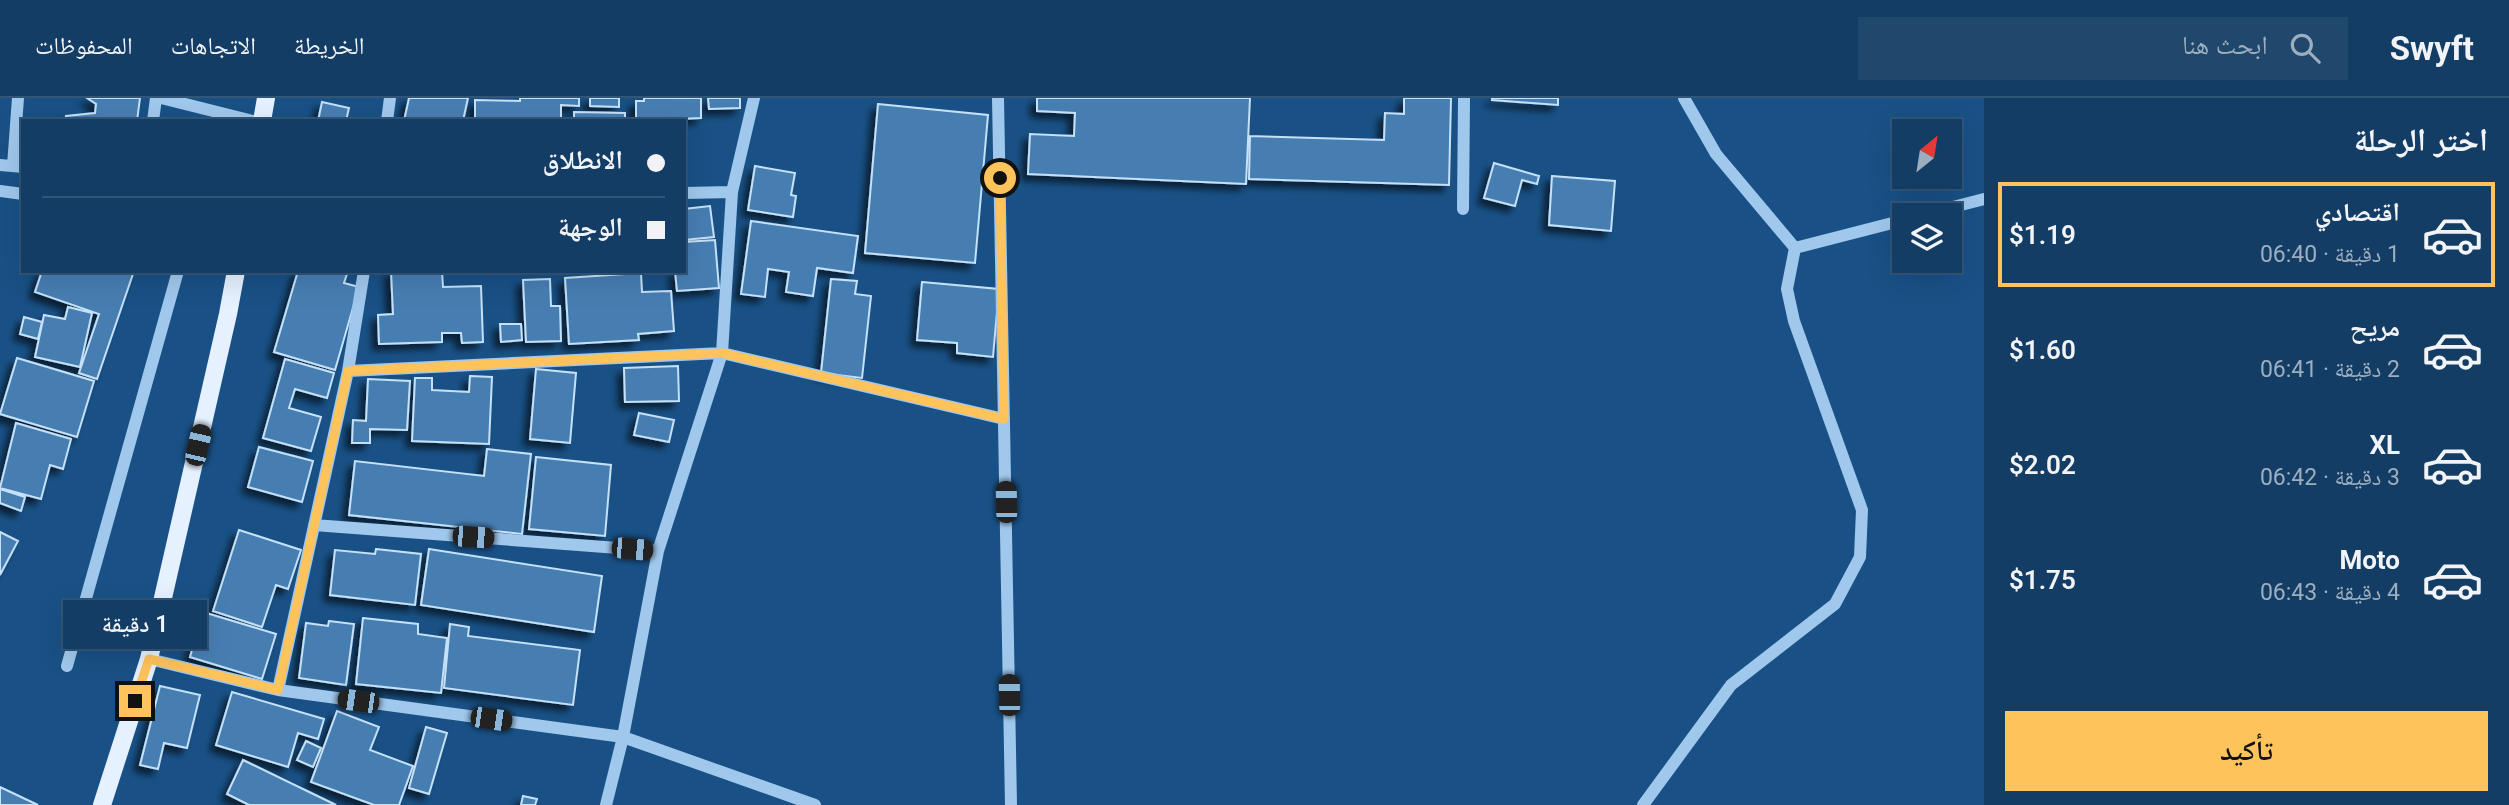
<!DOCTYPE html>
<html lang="ar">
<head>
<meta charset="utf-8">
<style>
  body { margin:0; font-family:Roboto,"Noto Naskh Arabic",sans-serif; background:#20486d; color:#f1f3f6; direction:rtl; height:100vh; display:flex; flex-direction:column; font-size:26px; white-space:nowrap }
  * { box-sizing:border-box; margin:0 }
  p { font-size:23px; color:#9daebf }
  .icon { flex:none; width:38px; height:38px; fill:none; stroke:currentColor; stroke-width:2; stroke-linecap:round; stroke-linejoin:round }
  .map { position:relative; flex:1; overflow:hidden; direction:ltr }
  .drawer { display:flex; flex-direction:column; background:#133d64; width:525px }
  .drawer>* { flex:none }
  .guide { position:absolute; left:21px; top:21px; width:665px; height:154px; border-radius:0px; box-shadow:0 7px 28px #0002,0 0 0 2px #325678; direction:rtl; display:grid; align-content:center; height:154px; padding:0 21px; background:#133d64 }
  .needle { width:46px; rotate:30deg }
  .tools { position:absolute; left:1892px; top:21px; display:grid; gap:14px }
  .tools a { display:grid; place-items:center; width:70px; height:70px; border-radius:0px; background:#133d64; box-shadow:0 7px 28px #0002,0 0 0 2px #325678; font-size:35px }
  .end { position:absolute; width:32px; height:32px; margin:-16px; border:9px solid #ffc35b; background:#111; box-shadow:0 0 0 4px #111 }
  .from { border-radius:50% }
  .bubble { position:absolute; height:49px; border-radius:0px; background:#133d64; box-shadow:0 7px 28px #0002,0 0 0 2px #325678; font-size:23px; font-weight:600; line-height:49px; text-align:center; direction:rtl }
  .car { position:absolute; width:21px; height:42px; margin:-21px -10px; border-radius:9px; box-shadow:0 0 5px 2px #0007; background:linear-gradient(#222 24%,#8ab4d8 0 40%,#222 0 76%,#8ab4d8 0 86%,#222 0) }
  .guide b { display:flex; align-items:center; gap:24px; height:66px; font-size:26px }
  .guide b+b { border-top:2px solid #325678 }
  .guide i { width:18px; height:18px; background:#f1f3f6 }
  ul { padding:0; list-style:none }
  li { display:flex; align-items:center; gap:21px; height:105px; margin:0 14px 10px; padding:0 7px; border:4px solid transparent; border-radius:0px }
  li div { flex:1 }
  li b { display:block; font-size:26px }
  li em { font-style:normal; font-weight:600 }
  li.selected { border-color:#ffc35b }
  li>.icon { width:63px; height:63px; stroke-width:1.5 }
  h2 { padding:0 21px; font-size:32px; line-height:84px }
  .action { display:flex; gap:14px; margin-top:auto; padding:14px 21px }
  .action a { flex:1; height:80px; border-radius:0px; background:#ffc35b; color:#111; font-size:28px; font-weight:600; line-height:80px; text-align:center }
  header { display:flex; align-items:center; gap:42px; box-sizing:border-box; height:98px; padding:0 35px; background:#133d64; border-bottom:2px solid #325678 }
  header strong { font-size:33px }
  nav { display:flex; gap:38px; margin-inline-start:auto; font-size:24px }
  .search { width:490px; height:63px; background:#20486d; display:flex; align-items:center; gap:18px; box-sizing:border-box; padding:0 24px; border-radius:0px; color:#9daebf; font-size:26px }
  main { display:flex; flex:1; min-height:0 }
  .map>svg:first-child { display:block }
  .building { fill:#467eb2; stroke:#c5e1f9; stroke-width:2; filter:url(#shadow) }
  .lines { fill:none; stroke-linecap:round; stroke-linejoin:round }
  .minor { stroke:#a0c8ec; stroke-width:12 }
  .major { stroke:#e5f1ff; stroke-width:18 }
  .route { stroke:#ffc35b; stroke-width:9 }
</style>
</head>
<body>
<header>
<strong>Swyft</strong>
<div class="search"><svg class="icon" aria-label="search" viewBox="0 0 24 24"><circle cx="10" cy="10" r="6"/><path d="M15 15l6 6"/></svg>ابحث هنا</div>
<nav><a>الخريطة</a><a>الاتجاهات</a><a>المحفوظات</a></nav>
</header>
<main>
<section class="drawer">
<h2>اختر الرحلة</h2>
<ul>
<li class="selected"><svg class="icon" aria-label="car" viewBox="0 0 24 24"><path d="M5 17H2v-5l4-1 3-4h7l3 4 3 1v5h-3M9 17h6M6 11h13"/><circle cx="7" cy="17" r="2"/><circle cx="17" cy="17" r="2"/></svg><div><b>اقتصادي</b><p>1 دقيقة · 06:40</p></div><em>$1.19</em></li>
<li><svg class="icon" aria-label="car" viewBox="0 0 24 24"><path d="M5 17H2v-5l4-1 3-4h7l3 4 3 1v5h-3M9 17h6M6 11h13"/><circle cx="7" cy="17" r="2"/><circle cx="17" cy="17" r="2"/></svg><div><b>مريح</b><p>2 دقيقة · 06:41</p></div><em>$1.60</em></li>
<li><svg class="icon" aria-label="car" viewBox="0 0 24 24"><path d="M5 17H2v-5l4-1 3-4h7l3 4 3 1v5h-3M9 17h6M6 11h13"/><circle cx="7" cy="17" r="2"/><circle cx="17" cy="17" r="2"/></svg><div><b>XL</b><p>3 دقيقة · 06:42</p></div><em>$2.02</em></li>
<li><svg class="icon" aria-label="car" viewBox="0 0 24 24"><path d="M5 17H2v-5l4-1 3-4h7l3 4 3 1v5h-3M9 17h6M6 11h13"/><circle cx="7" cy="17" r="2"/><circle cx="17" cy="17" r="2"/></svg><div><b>Moto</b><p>4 دقيقة · 06:43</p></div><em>$1.75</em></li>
</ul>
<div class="action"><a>تأكيد</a></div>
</section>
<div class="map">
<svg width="1984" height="707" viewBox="0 0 1984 707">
  <defs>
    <filter id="shadow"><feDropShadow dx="-6" dy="6" stdDeviation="3.5" flood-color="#0009"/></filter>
  </defs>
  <rect width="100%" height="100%" fill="#195186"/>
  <path class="building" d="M87 0H140L137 23H65L66 18 95 15 96 6Z
    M409 0H468L463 23H404Z
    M520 0H579V8L561 7V23H475V2L520 3Z
    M590 0H619V9L590 8Z
    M644 0H701V20L636 23V3H644Z
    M708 0H740V10L709 11Z
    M1037 0H1250L1246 86 1028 76 1030 36 1074 38 1075 15 1037 13Z
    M1404 0H1451L1449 87 1249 81 1250 38 1384 42 1385 15 1404 16Z
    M1492 0H1558V7L1492 2Z
    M322 4 349 10 346 23H318Z
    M878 6 988 17 975 165 865 155Z
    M574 14 625 15V23H574Z
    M1494 65 1539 78 1537 86 1522 82 1515 108 1484 100Z
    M755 68 795 75 791 97 796 98 793 119 748 112Z
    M1552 78 1615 83 1611 133 1549 127Z
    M710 108 714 139 684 142V111Z
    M751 123 858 138 853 175 817 170 813 198 786 194 789 174 768 171 765 199 741 196Z
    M715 142 719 190 677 193 675 173H684V144Z
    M42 173H134L97 281 79 275 99 216 35 194Z
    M298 173H348L344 185 359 189 335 272 274 254Z
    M391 173H442L443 189 481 188 483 244 462 245 461 235H442V244L379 246 378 217 393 216Z
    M641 175 642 194 671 193 674 233 638 236 639 242 569 246 565 180Z
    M550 181 551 208H560L561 243 526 244 523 182Z
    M831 181 857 183 855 196 871 198 862 280 821 275Z
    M922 184 999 191 993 259 957 255V245L917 242Z
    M68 209 92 215 80 269 35 259 44 217 65 221Z
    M24 219 42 224 38 241 20 236Z
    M500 226H521L522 242 501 244Z
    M17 260 94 283 77 339 0 316Z
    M285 261 334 275 327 300 295 291 289 310 321 319 311 353 263 340Z
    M678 268 679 303 625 304 624 270Z
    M536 271 576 275 570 345 530 341Z
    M470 278 492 279 489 346 412 343 415 280H432V292L469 294Z
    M368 281 410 283 407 332 370 331V345H352L353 322 366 323Z
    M639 315 674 322 669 344 634 337Z
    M16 325 71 341 63 371 50 367 41 401 0 390Z
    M259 349 313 363 302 404 248 389Z
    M487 351 531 356 522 436 349 417 355 363 484 378Z
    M536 359 611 367 605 438 529 431Z
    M0 391 25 399 21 413 0 405Z
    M239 432 301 452 288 491 276 487 262 529 213 513Z
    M0 434 18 443 0 477Z
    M376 451 421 456 415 507 330 497 335 452 375 456Z
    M429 451 602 478 594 534 421 507Z
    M203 514 276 536 262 581 190 559Z
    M363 520 418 526V536L447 540 441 595 356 586Z
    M329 523 354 526 346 587 299 580 306 525 328 528Z
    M450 526 469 529 468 538 580 552 573 607 444 590Z
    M160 588 200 597 187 650 164 645 158 671 140 667Z
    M232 594 324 621 318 641 298 635 288 669 216 647Z
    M337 613 379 629 370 652 413 668 399 707H374L311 684Z
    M426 629 447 635 429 696 409 690Z
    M306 643 321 650 313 669 297 662Z
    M243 662 336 707H249L227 696Z
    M0 689 38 707H0Z
    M523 698 537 701 535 707H521Z"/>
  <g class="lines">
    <path class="minor" d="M161 0 253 23
      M998 0 1011 707
      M1684 0 1716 56 1795 150
      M153 23 156 0
      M387 23 390 0
      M0 67 23 69
      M13 68 18 0
      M0 93 23 96
      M684 95 732 94
      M1463 111 1464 0
      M1922 117 1984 101
      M348 273 722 255 1004 321
      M314 427 658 453
      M149 561 278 592 623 639 815 707
      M67 568 178 173
      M278 592 348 273 364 173
      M606 707 623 639 658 453 722 255 732 94 754 0
      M1643 707 1731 587 1835 506 1860 459 1862 412 1794 223 1787 191 1795 150 1904 122"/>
    <path class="major" d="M262 23 266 0
      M102 707 149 561 228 216 236 173"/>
  </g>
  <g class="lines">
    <path class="route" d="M135 603 149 561 278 592 348 273 722 255 1004 321 1000 80"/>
  </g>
</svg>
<div class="tools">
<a><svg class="needle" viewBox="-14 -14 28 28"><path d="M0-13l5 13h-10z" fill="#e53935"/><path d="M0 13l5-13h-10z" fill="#9daebf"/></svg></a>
<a><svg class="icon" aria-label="layers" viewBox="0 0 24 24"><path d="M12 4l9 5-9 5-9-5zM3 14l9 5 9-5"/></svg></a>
</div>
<i class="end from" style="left:1000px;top:80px"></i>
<i class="end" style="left:135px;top:603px"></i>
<div class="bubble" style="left:63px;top:502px;width:144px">1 دقيقة</div>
<i class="car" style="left:198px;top:347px;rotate:13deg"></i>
<i class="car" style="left:1006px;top:404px;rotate:359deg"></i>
<i class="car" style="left:473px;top:439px;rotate:94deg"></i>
<i class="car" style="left:632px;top:451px;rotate:95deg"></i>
<i class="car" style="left:1009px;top:597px;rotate:359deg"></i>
<i class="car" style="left:358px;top:603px;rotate:278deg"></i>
<i class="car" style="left:491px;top:621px;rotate:98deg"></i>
<div class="guide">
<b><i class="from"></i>الانطلاق</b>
<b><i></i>الوجهة</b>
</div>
</div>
</main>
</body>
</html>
